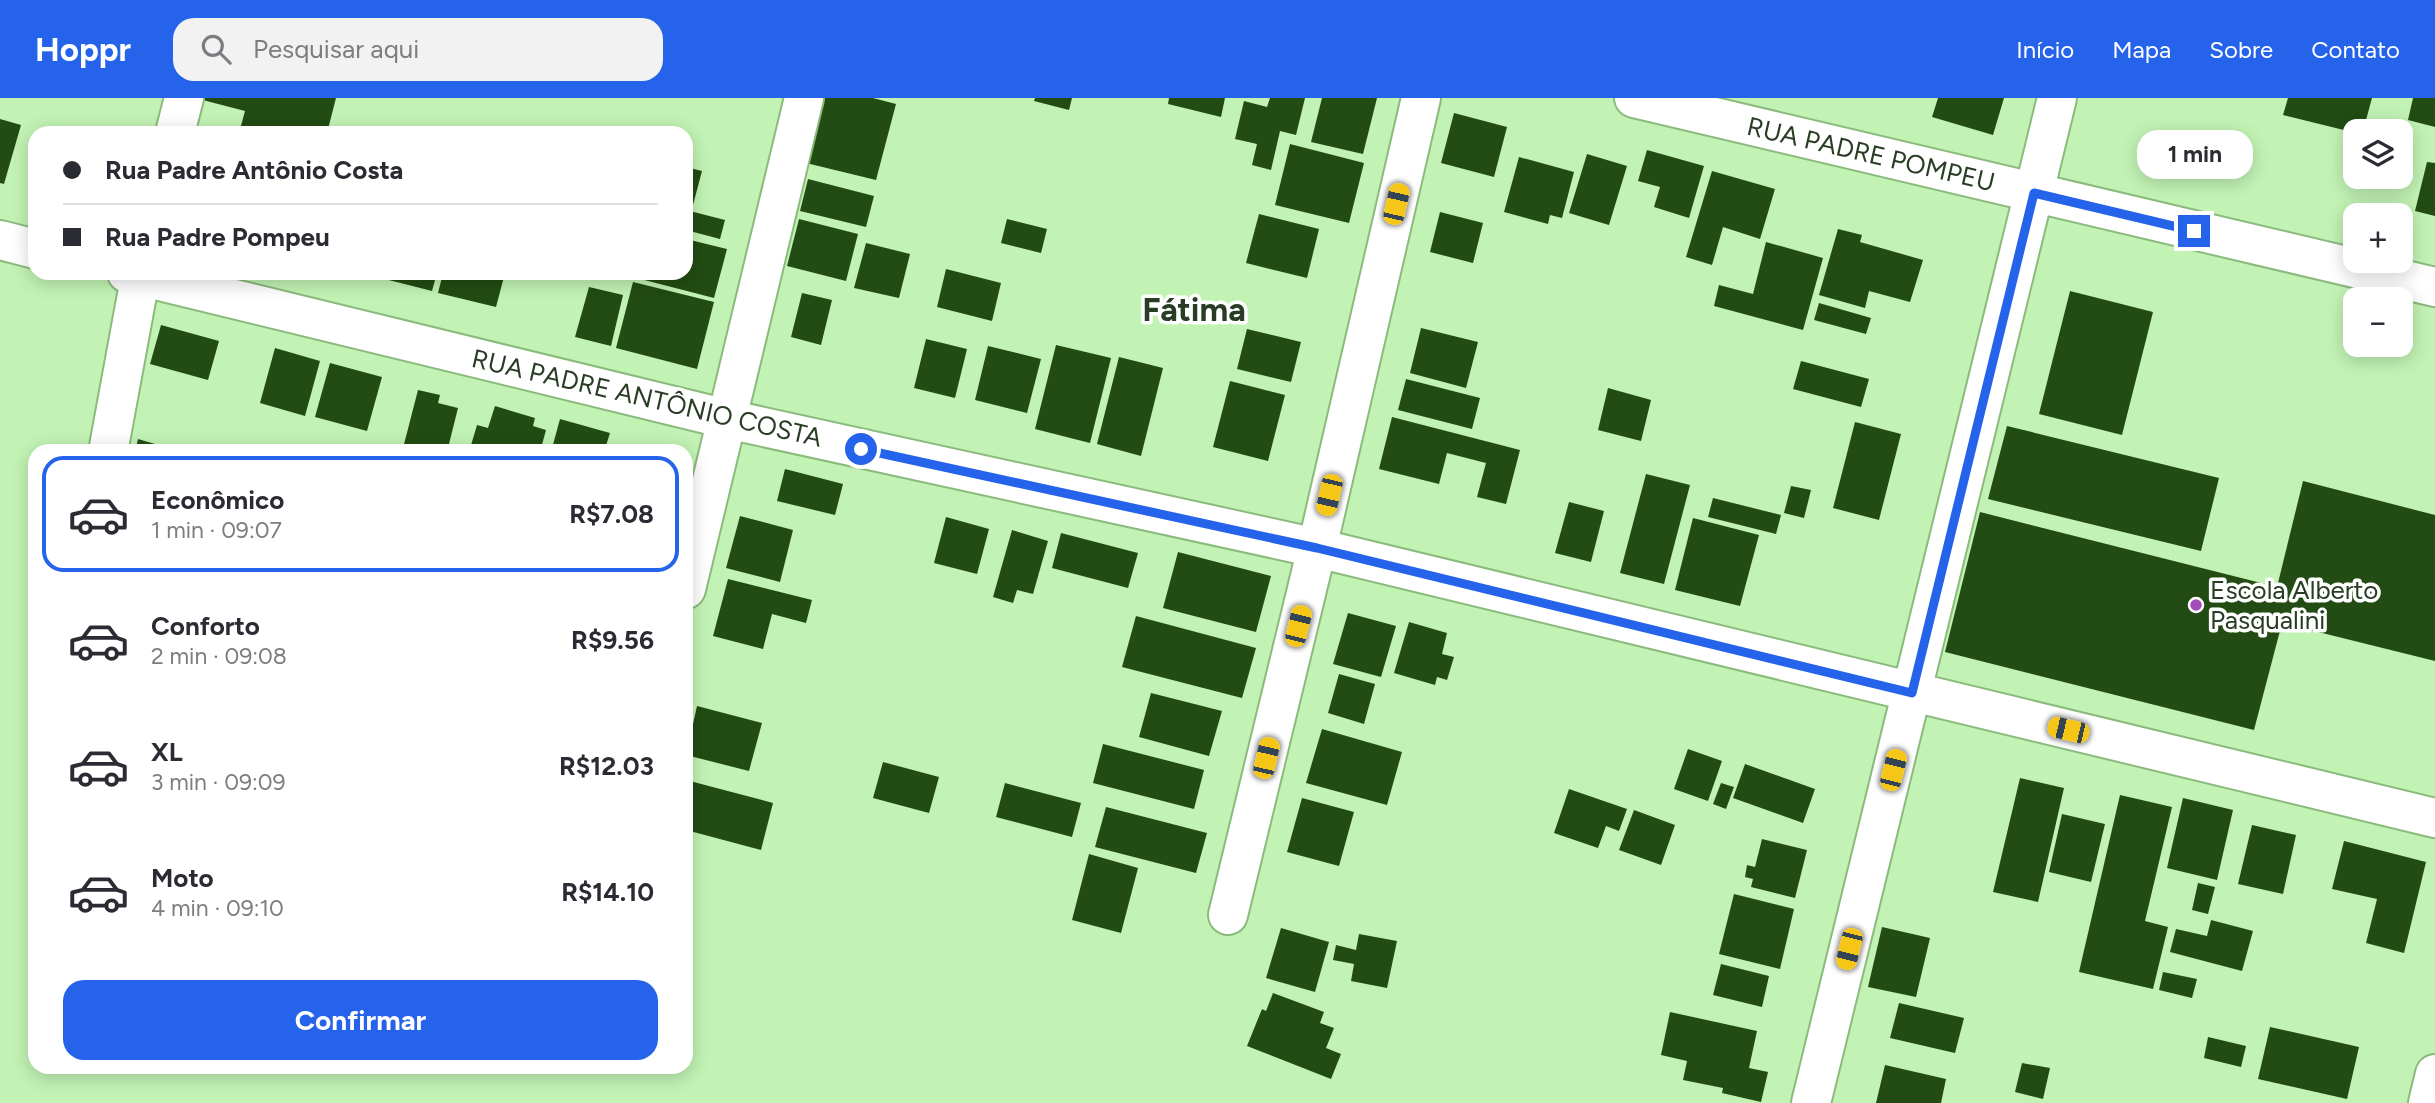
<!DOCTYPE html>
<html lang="pt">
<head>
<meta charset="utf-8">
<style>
  body { margin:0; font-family:Figtree,sans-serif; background:#f2f2f3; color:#2b2b33; height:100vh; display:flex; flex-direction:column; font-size:26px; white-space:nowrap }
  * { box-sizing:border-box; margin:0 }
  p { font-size:23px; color:#7c7c81 }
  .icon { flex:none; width:38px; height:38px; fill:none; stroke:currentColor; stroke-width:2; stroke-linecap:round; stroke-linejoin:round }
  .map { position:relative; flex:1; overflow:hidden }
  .side { position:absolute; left:28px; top:346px; width:665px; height:630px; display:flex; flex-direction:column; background:#fff; border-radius:21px; box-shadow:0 4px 18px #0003 }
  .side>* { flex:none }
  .hud { position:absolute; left:28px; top:28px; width:665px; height:154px; border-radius:21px; box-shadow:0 4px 18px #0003; display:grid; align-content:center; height:154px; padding:0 35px; background:#fff }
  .controls { position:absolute; left:2343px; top:21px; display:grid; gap:14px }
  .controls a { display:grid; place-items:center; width:70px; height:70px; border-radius:14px; background:#fff; box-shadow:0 4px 18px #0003; font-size:35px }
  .end { position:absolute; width:32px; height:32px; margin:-16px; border:9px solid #2563eb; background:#fff; box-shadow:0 0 0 4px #fff }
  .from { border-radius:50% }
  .bubble { position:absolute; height:49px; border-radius:21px; background:#fff; box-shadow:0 4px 18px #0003; font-size:23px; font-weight:700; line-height:49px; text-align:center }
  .car { position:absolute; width:21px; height:42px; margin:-21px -10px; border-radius:9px; box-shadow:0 0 5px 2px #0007; background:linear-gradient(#f5c518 24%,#345 0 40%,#f5c518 0 76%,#345 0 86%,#f5c518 0) }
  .hud b { display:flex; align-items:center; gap:24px; height:66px; font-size:26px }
  .hud b+b { border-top:2px solid #e1e1e2 }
  .hud i { width:18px; height:18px; background:#2b2b33 }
  ul { padding:12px 0 0; list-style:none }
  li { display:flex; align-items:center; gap:21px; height:116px; margin:0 14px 10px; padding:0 21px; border:4px solid transparent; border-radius:21px }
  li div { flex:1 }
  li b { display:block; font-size:26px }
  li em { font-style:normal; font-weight:700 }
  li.current { border-color:#2563eb }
  li>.icon { width:63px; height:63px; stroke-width:1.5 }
  .button { display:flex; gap:14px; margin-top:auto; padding:14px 35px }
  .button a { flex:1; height:80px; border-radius:21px; background:#2563eb; color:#fff; font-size:28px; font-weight:700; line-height:80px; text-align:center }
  header { display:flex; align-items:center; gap:42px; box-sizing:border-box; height:98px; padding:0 35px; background:#2563eb; color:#fff }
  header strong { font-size:33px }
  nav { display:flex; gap:38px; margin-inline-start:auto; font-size:24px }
  .search { width:490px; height:63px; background:#f2f2f3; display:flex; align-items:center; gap:18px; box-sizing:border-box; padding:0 24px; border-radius:21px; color:#7c7c81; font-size:26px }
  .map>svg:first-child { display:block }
  .building { fill:#224c13 }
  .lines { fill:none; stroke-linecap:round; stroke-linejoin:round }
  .minor-casing { stroke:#8bba7d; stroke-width:42 }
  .minor { stroke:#fff; stroke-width:38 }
  .route { stroke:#2563eb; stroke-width:9 }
  .poi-dot { fill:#a34dba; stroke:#fff; stroke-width:2.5 }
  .labels { text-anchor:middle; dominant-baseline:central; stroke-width:7; stroke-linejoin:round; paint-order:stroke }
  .street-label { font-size:26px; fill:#293d24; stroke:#fff }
  .poi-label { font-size:26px; fill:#293d24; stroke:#fff; text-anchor:start }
  .district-label { font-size:33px; font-weight:bold; fill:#293d24; stroke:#fff }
</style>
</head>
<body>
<header>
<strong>Hoppr</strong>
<div class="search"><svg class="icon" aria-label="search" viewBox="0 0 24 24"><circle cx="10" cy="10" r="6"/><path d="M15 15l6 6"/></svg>Pesquisar aqui</div>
<nav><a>Início</a><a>Mapa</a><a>Sobre</a><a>Contato</a></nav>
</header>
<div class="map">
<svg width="2435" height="1005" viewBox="0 0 2435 1005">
  <rect width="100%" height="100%" fill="#c2f3b4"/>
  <path class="building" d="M195 0H336L327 35H239L245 13Z
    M823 0H873L896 6 876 82 806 65Z
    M1035 0H1072L1069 12 1034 3Z
    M1169 0H1225L1221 19 1168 6Z
    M1270 0H1305L1296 37 1280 33 1271 72 1252 67 1257 46 1235 41 1244 3 1267 9Z
    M1322 0H1377L1363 56 1311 44Z
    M1938 0H2004L1993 37 1932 19Z
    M2288 0H2372L2363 33 2356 35 2283 17Z
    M2413 0H2435V29L2408 22Z
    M1454 15 1507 29 1494 79 1441 65Z
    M0 21 21 27 4 86 0 85Z
    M1290 46 1364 65 1349 125 1275 107Z
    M1647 52 1704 68 1689 120 1654 109 1660 89 1638 83Z
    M1587 56 1627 68 1609 127 1569 115Z
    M1519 59 1574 74 1562 120 1550 117 1548 126 1504 114Z
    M2427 64 2435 65V118L2415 113Z
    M686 69 702 73 693 107 686 106Z
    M1712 73 1775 91 1760 141 1723 129 1712 167 1686 159Z
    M808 81 874 98 866 129 800 113Z
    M686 112 725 122 720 141 686 132Z
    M1440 114 1483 125 1473 165 1430 154Z
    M1259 116 1319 131 1307 180 1246 165Z
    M799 121 858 136 846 183 787 168Z
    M1007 121 1047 131 1041 155 1001 145Z
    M1838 131 1862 137 1860 144 1923 162 1910 204 1869 193 1865 210 1819 197Z
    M686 141 727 151 714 200 625 177V175H686Z
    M1766 144 1823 160 1803 232 1714 208 1719 187 1753 196Z
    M866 145 910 156 899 200 854 190Z
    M946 171 1001 185 992 223 937 209Z
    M374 175H437L432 193 373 178Z
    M443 175H505L496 209 438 195Z
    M633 184 714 204 697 271 616 250Z
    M589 189 623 197 611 248 575 239Z
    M2070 193 2153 214 2122 337 2039 316Z
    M802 195 832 202 821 247 791 239Z
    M1819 205 1871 220 1866 236 1814 222Z
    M161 227 219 243 208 282 150 266Z
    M1421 230 1478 244 1466 290 1410 275Z
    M1247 231 1301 244 1291 284 1237 271Z
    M926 241 967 251 955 300 914 290Z
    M1056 247 1111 260 1090 345 1035 331Z
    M988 248 1041 261 1027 315 975 302Z
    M275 250 320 263 305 318 260 305Z
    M1119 259 1163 270 1141 358 1097 346Z
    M1801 263 1869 281 1861 309 1793 291Z
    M330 265 382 279 367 333 315 319Z
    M1406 281 1480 300 1472 331 1398 312Z
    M1230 283 1285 297 1268 363 1213 349Z
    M1608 290 1651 302 1641 343 1598 332Z
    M418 292 440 297 438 305 458 310 447 354H402Z
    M495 308 535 320 533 328 546 332 540 354H469L477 327 488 330Z
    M1392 319 1520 352 1506 406 1477 399 1486 365 1447 355 1439 386 1379 371Z
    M560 321 610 335 604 354H551Z
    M1855 324 1901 336 1879 422 1833 410Z
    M2007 328 2219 380 2201 453 1988 401Z
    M138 341 172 351 171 354H135Z
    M785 371 843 386 835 417 777 403Z
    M1646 376 1690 387 1664 486 1620 475Z
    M2303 383 2435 417V563L2282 525 2254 632 1945 554 1980 414 2277 489Z
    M1791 388 1811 392 1804 420 1784 415Z
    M1713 400 1781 417 1776 436 1708 419Z
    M1569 404 1604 413 1591 464 1555 455Z
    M740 418 793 432 780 484 726 470Z
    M946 419 989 431 977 476 934 465Z
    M1693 420 1759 437 1740 508 1675 492Z
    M1012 432 1048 443 1033 496 1017 492 1013 505 993 499Z
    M1061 435 1138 455 1128 490 1052 470Z
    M1178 454 1271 478 1256 534 1163 510Z
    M728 481 812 502 806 525 772 516 763 551 713 538Z
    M1348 515 1396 528 1381 579 1333 566Z
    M1136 518 1256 550 1242 600 1122 569Z
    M1409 524 1447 535 1442 556 1454 559 1447 582 1437 579 1435 587 1394 575Z
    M1339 576 1375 586 1364 626 1328 615Z
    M1151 595 1222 613 1209 658 1139 639Z
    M697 608 762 625 749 673 686 657Z
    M1322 631 1402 654 1387 707 1306 685Z
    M1103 646 1204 672 1194 711 1093 685Z
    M1688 651 1722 663 1708 703 1674 691Z
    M883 664 939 679 929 715 873 700Z
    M1745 666 1815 691 1803 725 1733 700Z
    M2020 680 2064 690 2038 804 1993 794Z
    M686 682 773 705 761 752 686 732Z
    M1005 685 1081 705 1072 739 996 719Z
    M1721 685 1734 689 1726 711 1713 706Z
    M1569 691 1627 711 1619 733 1606 728 1598 750 1554 735Z
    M2120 697 2172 709 2145 823 2168 829 2153 891 2079 874Z
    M1302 700 1354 714 1339 768 1287 754Z
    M2183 700 2233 712 2217 782 2167 770Z
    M1106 709 1207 735 1196 775 1095 749Z
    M1634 712 1675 727 1661 767 1619 752Z
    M2062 716 2105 726 2091 784 2049 774Z
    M2252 727 2296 737 2283 796 2238 786Z
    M1762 741 1807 752 1795 800 1751 789 1753 781 1745 779 1747 767 1755 769Z
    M2344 743 2426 764 2404 855 2366 845 2377 801 2332 791Z
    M1089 756 1138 770 1121 835 1072 822Z
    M2198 785 2215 789 2208 816 2192 812Z
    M1734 796 1794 811 1780 871 1719 856Z
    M2211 822 2253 833 2242 873 2170 854 2176 831 2207 838Z
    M1882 829 1930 840 1916 899 1868 889Z
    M1281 830 1329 844 1315 894 1266 880Z
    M1359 836 1397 843 1387 890 1351 883 1354 866 1333 862 1336 847 1356 852Z
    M1721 866 1769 878 1762 909 1713 897Z
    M2163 874 2197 881 2192 900 2159 892Z
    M1273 895 1324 914 1320 925 1334 930 1326 950 1341 956 1331 981 1247 948 1262 911 1266 913Z
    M1899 905 1964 920 1955 955 1890 940Z
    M1670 914 1757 933 1749 970 1768 974 1761 1004 1722 995 1723 990 1683 982 1687 963 1661 957Z
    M2270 929 2359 949 2347 1001 2258 981Z
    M2208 939 2246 948 2241 969 2204 960Z
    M2022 965 2050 970 2043 1001 2015 994Z
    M1885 967 1946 981 1941 1005H1876Z"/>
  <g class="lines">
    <g class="minor-casing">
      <path id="minor" d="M1634 0 2435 189
        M175 35 184 0
        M0 142 35 151
        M127 175 727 321 1317 450 2435 720
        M108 354 141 175
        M686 491 804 0
        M1228 817 1317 450 1421 0
        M1811 1005 2057 0
        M2428 1005 2435 976"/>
    </g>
    <use href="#minor" class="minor"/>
  </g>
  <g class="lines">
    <path class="route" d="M861 351 1317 450 1912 595 2034 95 2194 133"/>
  </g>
  <circle class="poi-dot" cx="2196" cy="507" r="7"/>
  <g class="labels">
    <g class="street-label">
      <text transform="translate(1871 56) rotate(13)">RUA PADRE POMPEU</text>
      <text transform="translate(647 300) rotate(13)">RUA PADRE ANTÔNIO COSTA</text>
    </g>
    <g class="poi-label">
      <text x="2210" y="492">Escola Alberto<tspan x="2210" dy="30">Pasqualini</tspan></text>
    </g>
    <g class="district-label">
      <text x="1194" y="211">Fátima</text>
    </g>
  </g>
</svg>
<div class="controls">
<a><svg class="icon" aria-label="layers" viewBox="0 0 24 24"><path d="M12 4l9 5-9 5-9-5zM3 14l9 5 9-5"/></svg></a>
<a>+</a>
<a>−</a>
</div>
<i class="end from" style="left:861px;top:351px"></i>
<i class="end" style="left:2194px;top:133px"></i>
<div class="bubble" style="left:2137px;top:32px;width:116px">1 min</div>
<i class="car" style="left:1396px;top:106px;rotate:13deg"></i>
<i class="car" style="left:1329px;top:397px;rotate:193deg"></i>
<i class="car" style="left:1298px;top:528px;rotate:14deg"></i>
<i class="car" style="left:2068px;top:632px;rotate:283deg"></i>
<i class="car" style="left:1266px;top:660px;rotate:13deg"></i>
<i class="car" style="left:1893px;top:672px;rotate:14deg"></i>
<i class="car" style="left:1849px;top:851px;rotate:194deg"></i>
<div class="hud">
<b><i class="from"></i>Rua Padre Antônio Costa</b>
<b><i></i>Rua Padre Pompeu</b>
</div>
<section class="side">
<ul>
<li class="current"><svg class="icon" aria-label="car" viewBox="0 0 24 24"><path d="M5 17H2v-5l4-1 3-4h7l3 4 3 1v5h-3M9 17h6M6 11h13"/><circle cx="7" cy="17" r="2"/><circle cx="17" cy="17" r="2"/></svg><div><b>Econômico</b><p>1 min · 09:07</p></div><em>R$7.08</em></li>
<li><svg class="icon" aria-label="car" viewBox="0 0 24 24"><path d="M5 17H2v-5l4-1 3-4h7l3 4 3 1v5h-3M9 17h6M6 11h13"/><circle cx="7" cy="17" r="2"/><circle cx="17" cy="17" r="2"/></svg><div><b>Conforto</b><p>2 min · 09:08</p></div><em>R$9.56</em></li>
<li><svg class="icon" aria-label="car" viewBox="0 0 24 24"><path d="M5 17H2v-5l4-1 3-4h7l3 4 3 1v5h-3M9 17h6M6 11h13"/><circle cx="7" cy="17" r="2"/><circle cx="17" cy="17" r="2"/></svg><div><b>XL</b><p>3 min · 09:09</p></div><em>R$12.03</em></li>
<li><svg class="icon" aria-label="car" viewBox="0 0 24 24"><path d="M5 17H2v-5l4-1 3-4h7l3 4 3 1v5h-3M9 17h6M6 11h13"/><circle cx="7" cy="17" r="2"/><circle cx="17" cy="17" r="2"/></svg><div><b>Moto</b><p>4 min · 09:10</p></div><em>R$14.10</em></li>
</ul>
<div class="button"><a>Confirmar</a></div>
</section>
</div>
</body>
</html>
